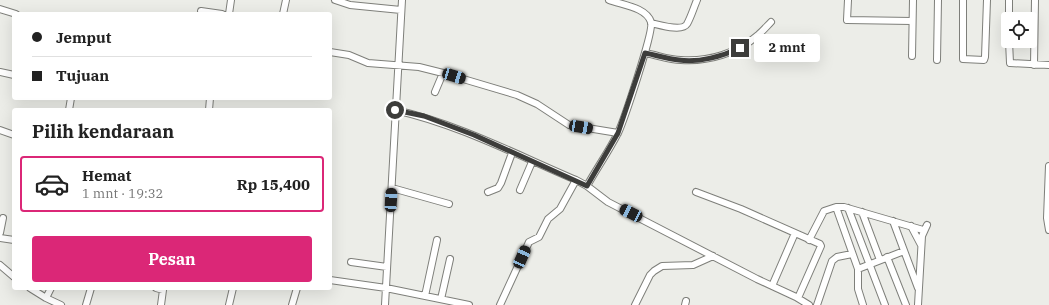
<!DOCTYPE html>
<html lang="id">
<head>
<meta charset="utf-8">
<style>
  body { margin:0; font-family:"IBM Plex Serif",serif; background:#f6f6f6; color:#222; height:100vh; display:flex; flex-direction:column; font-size:15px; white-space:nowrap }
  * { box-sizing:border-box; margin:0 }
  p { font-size:13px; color:#767676 }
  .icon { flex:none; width:22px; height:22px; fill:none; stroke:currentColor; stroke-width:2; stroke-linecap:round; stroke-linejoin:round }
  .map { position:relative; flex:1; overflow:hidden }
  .drawer { position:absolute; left:12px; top:108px; width:320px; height:182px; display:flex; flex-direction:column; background:#fff; border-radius:4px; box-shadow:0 4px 16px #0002 }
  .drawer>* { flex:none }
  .hud { position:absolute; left:12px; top:12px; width:320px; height:88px; border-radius:4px; box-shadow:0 4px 16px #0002; display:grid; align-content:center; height:88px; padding:0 20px; background:#fff }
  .buttons { position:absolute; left:1001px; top:12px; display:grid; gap:8px }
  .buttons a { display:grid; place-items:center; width:36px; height:36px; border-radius:4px; background:#fff; box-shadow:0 4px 16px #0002; font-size:20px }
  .end { position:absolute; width:18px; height:18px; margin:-9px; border:5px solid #3d3d3b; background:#fff; box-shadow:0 0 0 2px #fff }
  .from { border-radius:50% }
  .bubble { position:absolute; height:28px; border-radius:4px; background:#fff; box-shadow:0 4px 16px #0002; font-size:13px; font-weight:700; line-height:28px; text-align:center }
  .car { position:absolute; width:12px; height:24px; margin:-12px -6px; border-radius:5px; box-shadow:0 0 3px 1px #0007; background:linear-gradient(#222 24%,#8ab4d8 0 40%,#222 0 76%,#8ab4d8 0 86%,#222 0) }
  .hud b { display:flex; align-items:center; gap:14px; height:38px; font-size:15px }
  .hud b+b { border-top:1px solid #e0e0e0 }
  .hud i { width:10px; height:10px; background:#222 }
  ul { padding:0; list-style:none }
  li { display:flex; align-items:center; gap:12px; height:56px; margin:0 8px 6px; padding:0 12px; border:2px solid transparent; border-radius:4px }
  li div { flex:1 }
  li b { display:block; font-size:15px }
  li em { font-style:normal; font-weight:700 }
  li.on { border-color:#db2777 }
  li>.icon { width:36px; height:36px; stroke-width:1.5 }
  h2 { padding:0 20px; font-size:18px; line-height:48px }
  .cta { display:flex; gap:8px; margin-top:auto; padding:8px 20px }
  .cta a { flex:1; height:46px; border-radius:4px; background:#db2777; color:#fff; font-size:16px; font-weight:700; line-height:46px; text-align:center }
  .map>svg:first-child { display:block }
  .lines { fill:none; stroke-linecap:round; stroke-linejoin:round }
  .minor-casing { stroke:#7e7f7a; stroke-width:8 }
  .minor { stroke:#fff; stroke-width:6 }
  .route { stroke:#3d3d3b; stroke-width:5 }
</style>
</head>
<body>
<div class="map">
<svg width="1049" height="305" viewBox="0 0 1049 305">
  <rect width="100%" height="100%" fill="#ecede8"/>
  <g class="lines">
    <g class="minor-casing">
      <path id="minor" d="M335 0 350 5 401 10
        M848 0 847 20 912 21
        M963 0V59L984 60 985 57 987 0
        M1009 0V19
        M0 9 16 14
        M201 11 222 14
        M229 14 231 0
        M283 14 286 0
        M651 23C660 25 682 32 687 24 691 17 694 7 697 0
        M1009 41 1010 63 1049 65
        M330 52 349 55 368 63 419 67 443 73 517 95 537 104 569 125 618 133
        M645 53C657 55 669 60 681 60 708 62 738 53 758 35 763 31 767 26 771 22
        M912 56 913 0
        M937 60 938 0
        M1034 65 1035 0
        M0 72 14 75
        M435 92 443 73
        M69 110 71 98
        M209 110 210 98
        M395 110C458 124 517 155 576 180L587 186 608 202 757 279 796 297 809 305
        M0 130 14 135
        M1049 166 1047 218 1049 230
        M587 186C597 168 609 151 618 133 624 120 654 31 651 22 646 7 622 5 609 0
        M392 188 449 204
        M520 190 532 162
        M488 192 498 188 501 183 512 153
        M696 192 741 209 820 244 821 246 798 298
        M836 207 858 269V289L863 305
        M848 208 885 305
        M862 212 880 260
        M893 221 918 288
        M911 226 921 245
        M0 233 3 218
        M0 238 14 240
        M809 240 824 211 836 207H844L923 230
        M887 257 906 305
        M351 262 387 267
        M0 265 14 277
        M858 269 904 251
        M330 280 386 288 469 305
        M772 286 795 233
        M30 288 46 298 61 305
        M156 288 163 290 161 305
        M425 296 437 240
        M46 298 51 288
        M441 299 450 259
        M86 305 91 288
        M229 305 233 288
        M292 305 297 288
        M385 305 402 0
        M500 305 529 242 539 237 548 219 560 209 576 180
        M635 305 650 275 654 271 662 266 693 265 713 256
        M685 305 686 301
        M817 305 832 261 837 257 852 254
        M918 305 922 236 927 225"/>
    </g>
    <use href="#minor" class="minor"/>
  </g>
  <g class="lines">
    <path class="route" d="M395 110 424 116 474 135 587 186 618 133 645 53C656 55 668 59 679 60 699 63 723 56 740 48"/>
  </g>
</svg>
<div class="buttons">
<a><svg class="icon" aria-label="locate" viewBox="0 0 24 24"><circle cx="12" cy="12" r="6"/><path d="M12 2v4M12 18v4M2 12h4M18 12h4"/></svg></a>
</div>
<i class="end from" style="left:395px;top:110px"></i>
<i class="end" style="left:740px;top:48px"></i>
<div class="bubble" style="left:754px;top:34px;width:66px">2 mnt</div>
<i class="car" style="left:454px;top:76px;rotate:107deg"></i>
<i class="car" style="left:581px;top:127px;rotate:100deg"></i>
<i class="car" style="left:391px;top:200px;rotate:3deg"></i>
<i class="car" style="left:631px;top:213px;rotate:297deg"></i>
<i class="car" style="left:522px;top:257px;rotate:24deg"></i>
<div class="hud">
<b><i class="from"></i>Jemput</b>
<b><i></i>Tujuan</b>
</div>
<section class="drawer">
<h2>Pilih kendaraan</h2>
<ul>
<li class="on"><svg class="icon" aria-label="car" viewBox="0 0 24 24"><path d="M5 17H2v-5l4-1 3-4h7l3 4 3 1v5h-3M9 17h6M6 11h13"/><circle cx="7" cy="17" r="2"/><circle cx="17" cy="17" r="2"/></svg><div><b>Hemat</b><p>1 mnt · 19:32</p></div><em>Rp 15,400</em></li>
</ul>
<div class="cta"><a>Pesan</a></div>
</section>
</div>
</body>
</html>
